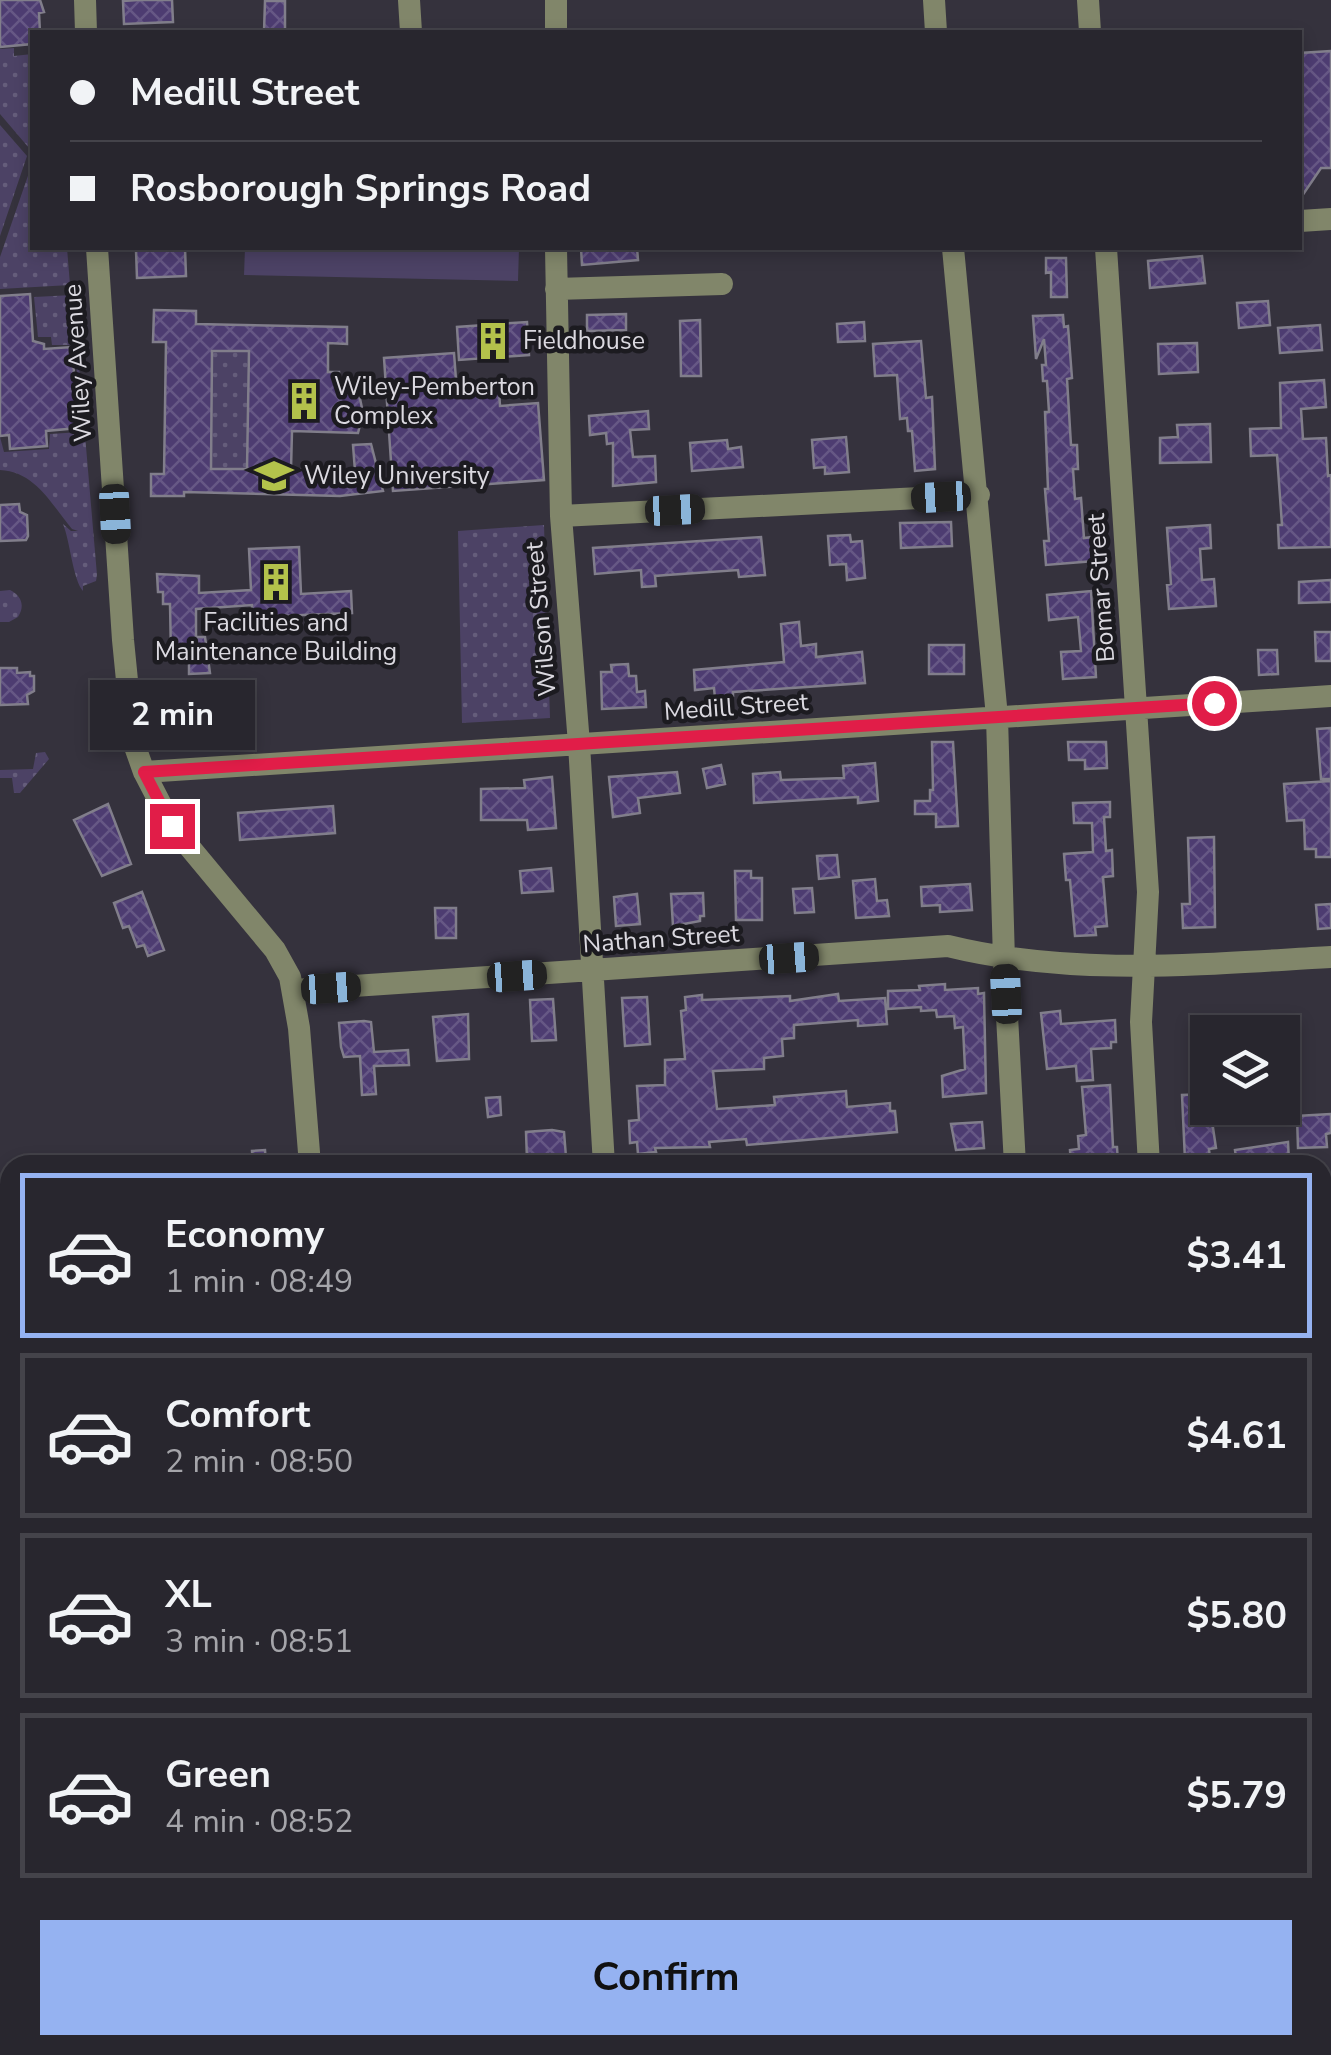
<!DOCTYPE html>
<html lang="en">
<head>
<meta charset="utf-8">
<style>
  body { margin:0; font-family:"Nunito Sans",sans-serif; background:#34323a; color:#f1f3f6; height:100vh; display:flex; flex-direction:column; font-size:38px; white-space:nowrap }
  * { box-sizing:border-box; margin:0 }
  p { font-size:32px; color:#a5a5aa }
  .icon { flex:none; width:55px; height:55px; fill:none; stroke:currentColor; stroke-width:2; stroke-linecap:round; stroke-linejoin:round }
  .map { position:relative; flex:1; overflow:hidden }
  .sheet { position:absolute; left:0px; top:1155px; width:1332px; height:900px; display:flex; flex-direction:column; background:#28262e; border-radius:30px 30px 0 0; box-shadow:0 5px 15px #0003,0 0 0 2px #44434a }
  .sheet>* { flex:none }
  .hud { position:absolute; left:30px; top:30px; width:1272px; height:220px; border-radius:0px; box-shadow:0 5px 15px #0003,0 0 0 2px #44434a; display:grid; align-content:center; height:220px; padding:0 40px; background:#28262e }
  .tools { position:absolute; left:1190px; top:1015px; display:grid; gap:20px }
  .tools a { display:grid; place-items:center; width:110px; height:110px; border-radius:0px; background:#28262e; box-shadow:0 5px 15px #0003,0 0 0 2px #44434a; font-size:50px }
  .end { position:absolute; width:45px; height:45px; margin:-22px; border:12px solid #e11d48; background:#fff; box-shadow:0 0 0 5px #fff }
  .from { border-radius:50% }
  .bubble { position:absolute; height:70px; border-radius:0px; background:#28262e; box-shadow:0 5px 15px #0003,0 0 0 2px #44434a; font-size:32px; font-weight:700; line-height:70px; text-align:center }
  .car { position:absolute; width:30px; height:60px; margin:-30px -15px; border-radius:12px; box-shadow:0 0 8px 2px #0007; background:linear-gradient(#222 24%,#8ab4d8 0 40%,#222 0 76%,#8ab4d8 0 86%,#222 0) }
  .hud b { display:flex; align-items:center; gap:35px; height:95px; font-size:38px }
  .hud b+b { border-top:2px solid #44434a }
  .hud i { width:25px; height:25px; background:#f1f3f6 }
  ul { padding:18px 0 0; list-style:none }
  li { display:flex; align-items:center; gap:30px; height:165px; margin:0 20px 15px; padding:0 20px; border:5px solid #44434a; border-radius:0px }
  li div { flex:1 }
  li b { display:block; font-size:38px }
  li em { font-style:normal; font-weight:700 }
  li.active { border-color:#95b2f1 }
  li>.icon { width:90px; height:90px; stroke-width:1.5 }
  .button { display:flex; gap:20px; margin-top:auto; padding:20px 40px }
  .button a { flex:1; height:115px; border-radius:0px; background:#95b2f1; color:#111; font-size:40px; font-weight:700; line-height:115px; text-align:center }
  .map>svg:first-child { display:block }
  .grass { fill:url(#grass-dots) }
  .pitch { fill:#4c4265 }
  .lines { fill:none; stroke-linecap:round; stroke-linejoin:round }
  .stream { stroke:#271445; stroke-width:5 }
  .building { fill:url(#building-cross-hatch); stroke:#817e8b; stroke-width:2.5; fill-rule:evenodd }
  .minor { stroke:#81866a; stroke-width:22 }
  .route { stroke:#e11d48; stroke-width:12 }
  .labels { text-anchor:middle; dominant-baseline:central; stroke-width:9; stroke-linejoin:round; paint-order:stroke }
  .poi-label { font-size:25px; fill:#dbd9e0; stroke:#1c1b20; text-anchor:start }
  .street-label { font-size:25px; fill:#dbd9e0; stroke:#1c1b20 }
</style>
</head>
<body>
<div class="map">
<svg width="1331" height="2055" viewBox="0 0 1331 2055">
  <defs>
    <pattern id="grass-dots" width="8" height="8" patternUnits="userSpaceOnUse" patternTransform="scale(2.5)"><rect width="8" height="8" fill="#4c4265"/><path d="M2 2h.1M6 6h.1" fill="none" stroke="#655d7b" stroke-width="1.8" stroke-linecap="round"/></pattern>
    <pattern id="building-cross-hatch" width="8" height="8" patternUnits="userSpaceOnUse" patternTransform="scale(2.5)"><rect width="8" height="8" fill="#4d3c71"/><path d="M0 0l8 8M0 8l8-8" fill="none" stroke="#665885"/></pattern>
  </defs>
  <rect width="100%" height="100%" fill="#35323d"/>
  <path class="grass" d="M14 48V56L32 54V138L29 148 0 114V49Z
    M0 125 27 156 0 236Z
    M32 164V248H67L70 285 0 289V257Z
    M73 295 97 575 96 581 83 586V591C73 580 70 541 63 524L71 531H78L72 529C51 504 36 472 0 470V437L4 452 49 449 50 434 81 432 75 345H52L51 337H38L34 297Z
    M212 351H249L247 469H211Z
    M544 525 550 718 462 723 458 531Z
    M10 590C22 596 25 606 18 617L9 622H0V591Z
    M45 752 49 759 20 793H14L12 778H0V770L33 769 36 753Z"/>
  <path class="pitch" d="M245 248H519L518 281 244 275Z"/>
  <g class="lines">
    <path class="stream" d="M0 1274 10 1283
      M1322 2006 1331 2007
      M133 2055 141 2045"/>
  </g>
  <path class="building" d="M0 0H40L44 12 39 13 40 32H32V44L0 47Z
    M138 0H172L173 22 124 24 123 1Z
    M265 1H285V32H264Z
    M1331 51V168H1321L1300 199V53Z
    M185 248 186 276 137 278 136 250Z
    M581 248H637L638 260 582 265Z
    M1202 256 1205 283 1150 288 1148 261Z
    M1046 258H1066L1067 297H1051V272L1046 273Z
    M30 294 33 341 44 344V349L72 347 78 428 46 431 47 446 10 449 9 435 0 436V296Z
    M1268 301 1270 325 1239 328 1237 303Z
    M154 310 196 311V324L347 327V344L328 343V372H339V393L359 394 363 413 358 433 292 431 291 469 355 471 353 445 371 444 383 491 340 496 184 492V496H151V474H164L166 342H153ZM212 351H249L247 469H211Z
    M626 314V330L587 331V315Z
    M1063 315 1064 327 1068 326 1072 378 1067 379 1071 445H1077L1078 469H1073L1075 499 1081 498 1084 538 1093 537 1094 561 1046 565 1044 541H1049L1045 489H1048L1045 412H1049L1047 381H1043L1042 365H1046L1044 339 1036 359 1033 316Z
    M700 320 701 376H681L680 321Z
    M527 322 529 355 459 360 457 327Z
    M864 322 865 341 838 342 837 324Z
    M1320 325 1322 350 1280 353 1278 328Z
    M921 341 926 398 932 397 935 469 915 471 912 431H908L907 418 900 419 897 375 875 376 873 344Z
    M1197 343 1198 372 1159 374 1158 344Z
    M454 353 457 393 499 390 500 406 538 403 544 480 393 491 384 358Z
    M1324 380 1326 407 1301 409 1303 439 1326 438 1328 476 1331 475V547L1279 548 1278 525H1282L1277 455 1251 456 1250 429 1281 428 1280 383Z
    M648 411 649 429 630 430 633 457 655 456 656 482 613 486V443L607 444 606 433 590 435 589 416Z
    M1210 424 1211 462 1160 463V438L1178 437 1177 425Z
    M846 437 849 472 825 474V467L814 468 812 440Z
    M727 440 728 449 741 447 743 467 692 471 690 443Z
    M19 504 20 512 27 515 28 536 26 540 0 541V505Z
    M951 522 952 546 901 548 900 523Z
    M1210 525 1211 548 1200 549 1202 580 1214 579 1216 606 1169 609 1167 585 1171 584 1167 528Z
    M850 535 851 542 862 541 865 578 847 580 846 564 830 565 828 536Z
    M761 537 765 575 739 577 738 570 667 575 655 576 656 586 642 587 641 570 595 574 593 548Z
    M299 547 301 594 351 591 352 613 252 617V605L196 609V637H205L210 673 189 674V654L171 655 170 604H163V592H158L157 574 199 576V593L251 590 249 549Z
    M1331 580V602L1299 603V582Z
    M1091 591 1096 677 1063 679 1061 652 1081 651 1078 617 1049 620 1047 595Z
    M799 622 801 646 816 644V657L862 652 865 683 733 692V696L715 698 714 688 695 690 694 670 784 662 781 624Z
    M1315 632H1331V661H1316Z
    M929 645H964V674H929Z
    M1258 650H1277L1278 674 1259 675Z
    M628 664 629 676H636L637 692 645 691 646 707 602 709 601 672H612L611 665Z
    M0 668H17V673L30 672V676H34V691L27 695 28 704 0 705Z
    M1331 728V779H1321L1317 729Z
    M932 742H953L958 826 936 827V814H915V801H930V790H933Z
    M1068 742H1106L1107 768 1085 769V760H1069Z
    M875 763 878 801 858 803V797L754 803 753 774 780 772 781 780 844 778 843 766Z
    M721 765 725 784 707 788 703 769Z
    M677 772 680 793 638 798 640 813 613 817 609 777Z
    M552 777 556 828 528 830 527 820H481V789L525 788 524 780Z
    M1331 781V857H1316V849H1305L1304 820 1287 821 1284 784Z
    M1110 802V817H1104L1106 851 1112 850 1113 876 1103 877 1107 926 1095 927 1096 935 1075 936 1070 880H1066L1064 854 1093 852 1092 823H1074L1073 803Z
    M108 804 131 864 102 876 74 820Z
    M333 806 335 833 240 840 238 813Z
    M1214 837 1215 927 1183 928 1182 904H1190L1188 838Z
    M837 855 839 877 819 879 817 856Z
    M551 868 553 891 522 893 520 871Z
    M735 871H751V878H762V920H736Z
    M875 879 877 901 887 900 889 916 856 918 853 881Z
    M970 884 972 910 940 912V905L922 906 921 887Z
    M812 888 814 912 795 913 793 889Z
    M142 892 164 950 148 956 144 945 137 947 129 926 123 928 114 903Z
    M703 893 704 916H700V921L673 926 671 894Z
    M637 894 640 924 616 926 614 897Z
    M1331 904V928L1318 929 1316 905Z
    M435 908H456V938H436Z
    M945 984V990L978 988V994L984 993 986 1093 943 1097 942 1076 965 1069 963 1027 955 1028 954 1016 937 1017 936 1010 921 1011V1007L888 1009V991L920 990 919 986Z
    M838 994 839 1001 885 998 887 1024 858 1026V1020L794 1025V1038L782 1039 783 1056 764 1058V1069L713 1071 717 1109 775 1105 774 1097 846 1091 847 1107 890 1103V1111H895L897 1132 747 1145 746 1139 709 1142 710 1147 655 1148 656 1152 638 1154 637 1142 630 1143 629 1121 639 1120 637 1086 665 1085V1060L685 1059 681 1011 686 1010 685 997 702 995V1000L790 996V1001Z
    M647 997 650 1044 625 1046 622 998Z
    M553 999 556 1040 532 1041 530 1000Z
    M1060 1011 1061 1024 1115 1020 1116 1042H1111V1048L1091 1049 1093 1080 1077 1081 1076 1066 1047 1069 1041 1013Z
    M468 1014 469 1059 437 1061 433 1017Z
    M364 1021 371 1022 374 1052 408 1050 409 1065 374 1066 376 1094 362 1095 360 1056 344 1057 341 1047 339 1023Z
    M1110 1085 1113 1147H1117L1118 1163 1071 1165 1070 1150 1079 1149 1078 1136 1086 1135 1082 1087Z
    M1208 1094 1216 1148 1209 1149 1210 1159 1185 1160 1182 1095Z
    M500 1097 501 1115 488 1117 486 1098Z
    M1331 1114V1133L1326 1134 1327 1147 1298 1148 1297 1116Z
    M982 1122 984 1148 956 1150 951 1124Z
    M552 1130 564 1132 566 1157 527 1160 526 1132Z
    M1288 1142 1289 1162 1237 1165 1235 1150Z
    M265 1150 266 1165H253L252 1151Z"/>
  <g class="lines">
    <path class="minor" d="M85 0 86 32
      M409 0 411 32
      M556 0V32
      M934 0 936 32
      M1088 0 1090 32
      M1300 221 1331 219
      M97 248 123 640 133 741 144 772 172 826 275 950 290 977 299 1028 310 1165
      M556 248 561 516 579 744 604 1165
      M953 248 997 717 1004 960 1015 1165
      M1106 248 1148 892 1141 1022 1149 1165
      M556 289 722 284
      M561 516 979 495
      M144 772 1331 696
      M294 990 948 946C1074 977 1203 964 1331 957
      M1322 1318 1331 1317
      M0 1466 10 1465
      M1322 1598 1331 1597
      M361 2045 362 2055
      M1209 2045 1210 2055"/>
  </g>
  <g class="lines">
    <path class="route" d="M172 826 144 772 1214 703"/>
  </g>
  <defs>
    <g id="building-bare" transform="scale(3)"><path d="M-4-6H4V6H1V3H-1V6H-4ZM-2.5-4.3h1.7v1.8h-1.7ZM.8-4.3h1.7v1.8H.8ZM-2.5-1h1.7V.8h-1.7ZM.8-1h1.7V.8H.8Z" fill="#b3c24b" stroke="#1c1b20" stroke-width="2.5" paint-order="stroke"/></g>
    <g id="university-bare" transform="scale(3)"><path d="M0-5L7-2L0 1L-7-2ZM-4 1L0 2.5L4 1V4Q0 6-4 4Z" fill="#b3c24b" stroke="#1c1b20" stroke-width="2.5" paint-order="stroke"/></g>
  </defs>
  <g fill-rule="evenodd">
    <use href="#building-bare" x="493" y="341"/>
    <use href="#building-bare" x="304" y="401"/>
    <use href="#university-bare" x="274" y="476"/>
    <use href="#building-bare" x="276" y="582"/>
  </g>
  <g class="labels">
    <g class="poi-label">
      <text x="523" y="341">Fieldhouse</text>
      <text x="334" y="387">Wiley-Pemberton<tspan x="334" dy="29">Complex</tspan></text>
      <text x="304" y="476">Wiley University</text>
      <text x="276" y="623" text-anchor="middle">Facilities and<tspan x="276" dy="29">Maintenance Building</tspan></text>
    </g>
    <g class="street-label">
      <text transform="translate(78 363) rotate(-94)">Wiley Avenue</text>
      <text transform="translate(1101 588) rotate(-94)">Bomar Street</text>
      <text transform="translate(541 619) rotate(-95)">Wilson Street</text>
      <text transform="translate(736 707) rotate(-4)">Medill Street</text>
      <text transform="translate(661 939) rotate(-4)">Nathan Street</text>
    </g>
  </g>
</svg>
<div class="tools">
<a><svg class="icon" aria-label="layers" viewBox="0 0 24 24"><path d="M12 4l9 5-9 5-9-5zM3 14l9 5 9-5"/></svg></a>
</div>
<i class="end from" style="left:1214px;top:703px"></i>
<i class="end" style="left:172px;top:826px"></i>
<div class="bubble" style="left:90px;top:680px;width:165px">2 min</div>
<i class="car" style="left:941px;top:497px;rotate:267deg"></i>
<i class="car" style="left:675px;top:510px;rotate:87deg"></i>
<i class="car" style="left:115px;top:514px;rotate:177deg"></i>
<i class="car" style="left:789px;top:958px;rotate:86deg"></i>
<i class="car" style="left:517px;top:976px;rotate:86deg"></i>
<i class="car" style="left:331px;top:988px;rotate:86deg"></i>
<i class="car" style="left:1006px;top:994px;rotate:357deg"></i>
<div class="hud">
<b><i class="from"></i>Medill Street</b>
<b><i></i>Rosborough Springs Road</b>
</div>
<section class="sheet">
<ul>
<li class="active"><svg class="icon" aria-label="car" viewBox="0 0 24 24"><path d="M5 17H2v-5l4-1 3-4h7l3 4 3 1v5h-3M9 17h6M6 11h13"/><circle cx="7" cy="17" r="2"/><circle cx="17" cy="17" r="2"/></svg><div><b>Economy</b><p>1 min · 08:49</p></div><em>$3.41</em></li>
<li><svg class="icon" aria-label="car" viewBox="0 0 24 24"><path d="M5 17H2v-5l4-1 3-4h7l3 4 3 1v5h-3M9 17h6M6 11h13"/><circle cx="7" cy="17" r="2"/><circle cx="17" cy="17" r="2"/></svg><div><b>Comfort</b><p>2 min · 08:50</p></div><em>$4.61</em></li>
<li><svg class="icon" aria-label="car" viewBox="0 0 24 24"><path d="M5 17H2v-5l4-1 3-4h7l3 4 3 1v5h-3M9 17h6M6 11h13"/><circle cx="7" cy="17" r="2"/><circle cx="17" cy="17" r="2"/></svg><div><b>XL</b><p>3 min · 08:51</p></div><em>$5.80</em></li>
<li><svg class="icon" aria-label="car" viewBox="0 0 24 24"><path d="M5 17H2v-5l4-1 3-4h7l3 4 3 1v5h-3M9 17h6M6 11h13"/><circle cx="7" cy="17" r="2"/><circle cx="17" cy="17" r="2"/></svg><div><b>Green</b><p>4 min · 08:52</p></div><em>$5.79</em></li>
</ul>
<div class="button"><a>Confirm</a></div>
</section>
</div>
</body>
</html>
